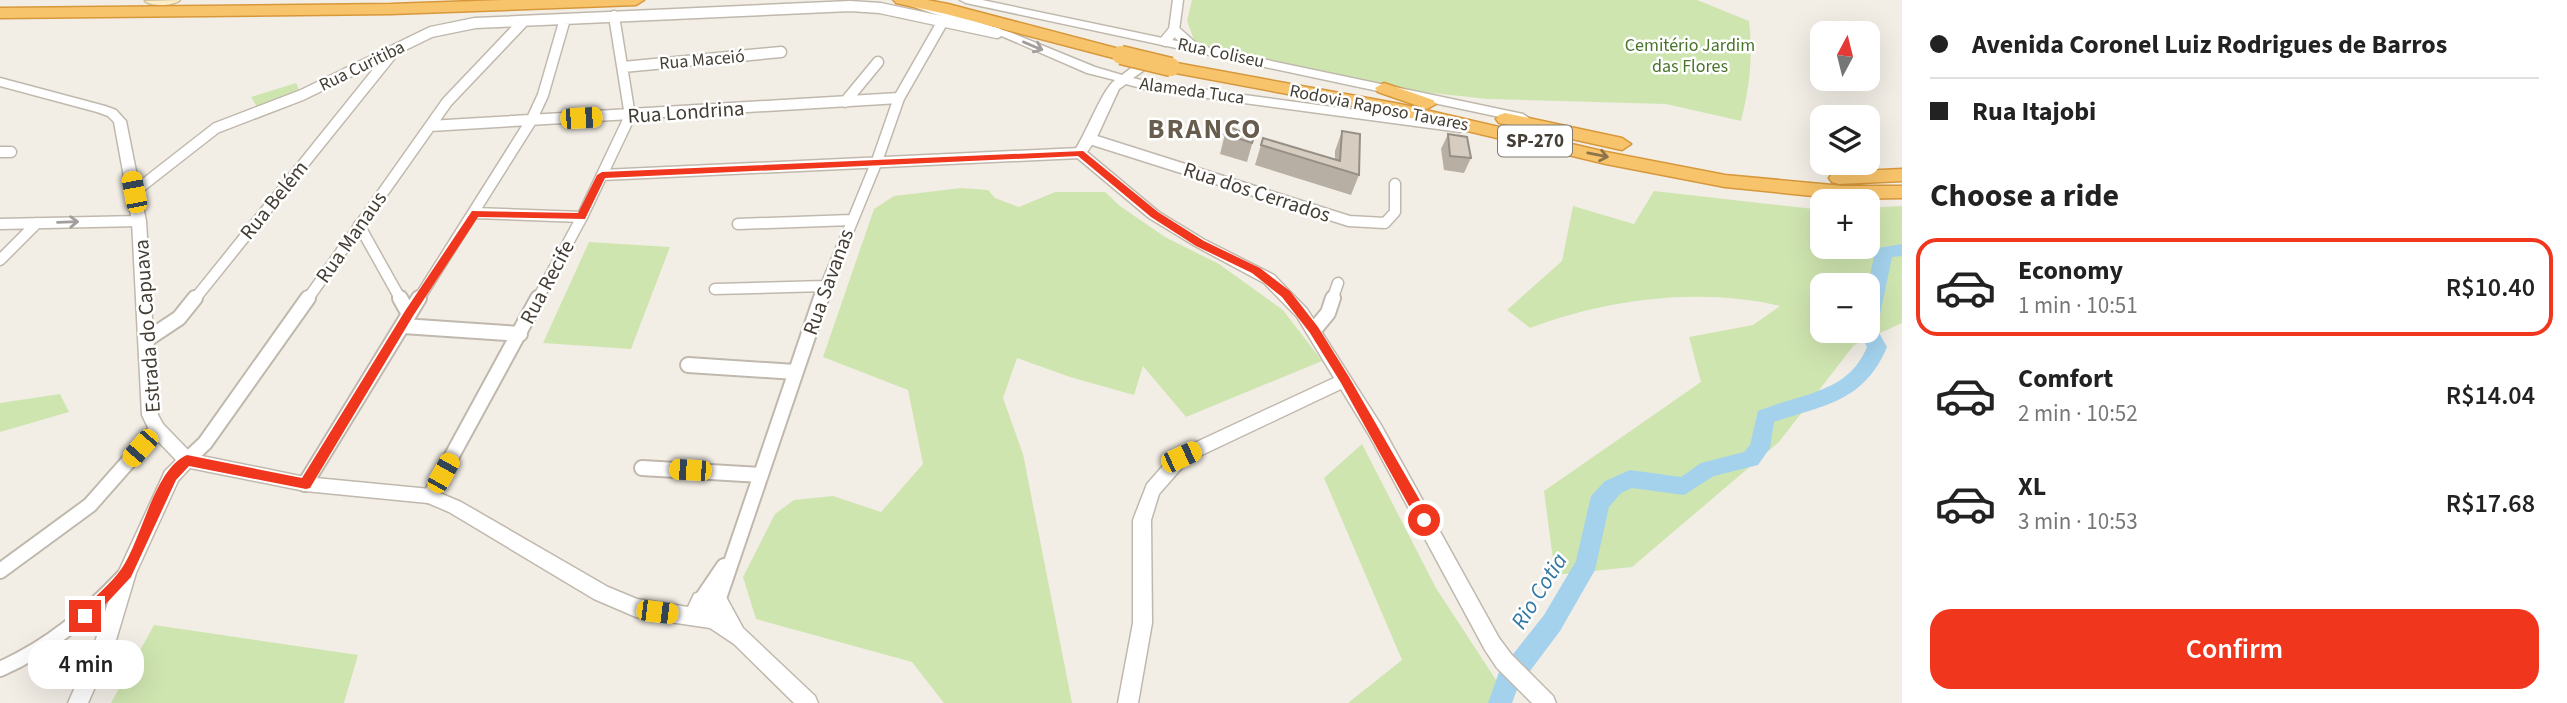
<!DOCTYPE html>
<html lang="en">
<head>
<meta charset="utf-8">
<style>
  body { margin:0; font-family:"Source Sans 3",sans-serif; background:#f2f2f2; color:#222; height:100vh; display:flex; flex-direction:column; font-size:26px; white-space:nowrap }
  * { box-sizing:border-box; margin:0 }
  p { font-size:23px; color:#767676 }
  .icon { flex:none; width:38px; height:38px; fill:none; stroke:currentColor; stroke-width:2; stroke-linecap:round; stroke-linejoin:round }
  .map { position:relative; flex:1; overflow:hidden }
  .sheet { display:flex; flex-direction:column; background:#fff; width:665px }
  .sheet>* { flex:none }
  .banner { display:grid; align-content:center; height:154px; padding:0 28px; background:#fff }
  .needle { width:46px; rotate:7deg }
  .controls { position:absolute; left:1810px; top:21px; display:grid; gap:14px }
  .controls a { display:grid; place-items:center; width:70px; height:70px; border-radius:14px; background:#fff; box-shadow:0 7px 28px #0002; font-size:35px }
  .end { position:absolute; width:32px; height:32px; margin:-16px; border:9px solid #f1361e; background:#fff; box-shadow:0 0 0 4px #fff }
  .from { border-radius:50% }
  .bubble { position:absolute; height:49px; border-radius:21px; background:#fff; box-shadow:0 7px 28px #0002; font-size:23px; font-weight:600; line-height:49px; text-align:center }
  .car { position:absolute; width:21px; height:42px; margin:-21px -10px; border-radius:9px; box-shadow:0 0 5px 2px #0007; background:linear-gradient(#f5c518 24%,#345 0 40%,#f5c518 0 76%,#345 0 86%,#f5c518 0) }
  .banner b { display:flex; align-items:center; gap:24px; height:66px; font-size:26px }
  .banner b+b { border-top:2px solid #e0e0e0 }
  .banner i { width:18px; height:18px; background:#222 }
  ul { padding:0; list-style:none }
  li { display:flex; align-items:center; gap:21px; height:98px; margin:0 14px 10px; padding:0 14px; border:4px solid transparent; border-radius:21px }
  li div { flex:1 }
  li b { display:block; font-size:26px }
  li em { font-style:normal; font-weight:600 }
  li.on { border-color:#f1361e }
  li>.icon { width:63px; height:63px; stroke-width:1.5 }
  h2 { padding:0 28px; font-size:32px; line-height:84px }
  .primary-button { display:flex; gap:14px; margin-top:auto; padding:14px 28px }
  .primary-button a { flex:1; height:80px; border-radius:21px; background:#f1361e; color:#fff; font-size:28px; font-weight:600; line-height:80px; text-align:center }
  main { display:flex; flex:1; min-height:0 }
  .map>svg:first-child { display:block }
  .green { fill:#cfe5b0; fill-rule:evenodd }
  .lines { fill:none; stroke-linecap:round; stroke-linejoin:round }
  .river { fill:#a4d2ed; fill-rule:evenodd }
  .minor-far1-casing { stroke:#c0b8ac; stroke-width:13 }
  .minor-casing { stroke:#c0b8ac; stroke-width:18 }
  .tertiary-casing { stroke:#c0b8ac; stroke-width:3 }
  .secondary-casing { stroke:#d0bf97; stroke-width:3 }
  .motorway-casing { stroke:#d7983b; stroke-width:3 }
  .minor-far1 { stroke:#fff; stroke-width:10 }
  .minor { stroke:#fff; stroke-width:14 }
  .tertiary { fill:#fff; fill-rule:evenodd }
  .secondary { fill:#fcedc6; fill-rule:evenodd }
  .motorway { fill:#f8c46b; fill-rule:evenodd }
  .motorway-bridge-casing { stroke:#d7983b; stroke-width:21; stroke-linecap:butt }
  .motorway-bridge { stroke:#f8c46b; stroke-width:18 }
  .wall { fill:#b8afa4 }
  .building { fill:#d6ccbf; stroke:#968f86; stroke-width:2 }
  .oneway { stroke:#a29e9a }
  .oneway2 { stroke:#8d744b }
  .route { fill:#f1361e }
  .labels { text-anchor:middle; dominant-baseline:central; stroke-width:5; stroke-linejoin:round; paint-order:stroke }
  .far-park-label { font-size:18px; fill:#49742b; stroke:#fff }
  .far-street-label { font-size:18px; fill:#453e35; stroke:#fff }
  .shield { fill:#fff; stroke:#7d7872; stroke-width:2 }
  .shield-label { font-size:19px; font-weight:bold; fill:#453e35 }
  .street-label { font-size:21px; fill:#453e35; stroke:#fff }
  .water-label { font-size:23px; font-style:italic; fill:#3178a4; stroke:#fff }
  .district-label { font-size:28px; font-weight:bold; letter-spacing:2px; fill:#675c4d; stroke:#fff }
</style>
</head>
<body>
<main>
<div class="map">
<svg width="1902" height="703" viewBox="0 0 1902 703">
  <rect width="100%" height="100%" fill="#f2eee6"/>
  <path class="green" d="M1192 0H1697L1749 21C1753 56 1750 86 1741 121L1666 104 1488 99 1394 89 1196 45 1187 21Z
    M296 83 301 94 259 110 251 97Z
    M961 188 988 190 995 198 1019 207 1055 192H1105L1120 206 1165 237 1219 264 1283 310 1322 361 1186 417 1143 366 1134 395 1070 377 1017 358 1003 398 1023 454 1072 703H944L912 662 756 619 743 577 775 514 794 500 833 496 881 512 923 464 908 390 823 357 874 209 894 196Z
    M1654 191 1822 210V247H1867V208L1902 206V323L1854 345 1779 442 1632 567 1555 575 1544 491 1701 382 1689 337 1753 325 1780 306C1698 287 1608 299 1530 328L1507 310 1562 261 1573 206 1634 224ZM1867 285V331H1822V285Z
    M589 242 670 247 631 349 543 343Z
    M60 394 69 412 0 432V403Z
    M1362 444 1436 588 1511 703H1348L1402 660 1324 478Z
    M154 625 358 655 344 703H111Z"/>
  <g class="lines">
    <path class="river" d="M1902 244V256L1892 257 1877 329 1887 347C1864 402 1824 405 1774 422L1770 448 1758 465 1714 476 1684 495 1632 488 1621 493 1609 507 1595 570 1560 631 1518 687 1512 703H1488L1499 672 1544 615 1576 561 1591 496 1605 481 1630 470 1681 477 1701 463 1744 452 1750 445 1758 411C1798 394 1848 394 1867 347L1859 331H1867V289L1875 252 1878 248Z"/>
    <g class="minor-far1-casing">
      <path id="minor-far1" d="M1174 30 1192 46
        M1165 41 1174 30 1178 0
        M623 67 781 52
        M845 102 878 62
        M430 126 899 98
        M1090 139 1349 221 1385 223 1395 212V184
        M0 152H11
        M602 175 1080 153
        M134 192 216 128 302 95 431 32 475 23 850 6 880 8 997 33
        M475 213 582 217
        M0 224 139 221
        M738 224 851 220
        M359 225 401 300
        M0 260 37 223
        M715 289 825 286
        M194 300 391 55
        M307 300 447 102 524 21
        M418 300 531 121 543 95 565 19
        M537 300 582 217 630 116 614 16
        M820 300 877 161 899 98 943 21
        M1332 300 1338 283"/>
    </g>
    <g class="minor-casing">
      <path id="minor" d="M400 298 409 314
        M403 326 520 334
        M1314 330 1328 313 1333 298
        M146 340 179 318 195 298
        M688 365 795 372
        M187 460 205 443 308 298
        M642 468 761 475
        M305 484 419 298
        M430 496 538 298
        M0 571 90 505 157 429
        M701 600 724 566
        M718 601 821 298
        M0 669C50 647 87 615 124 576"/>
    </g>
    <g class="tertiary-casing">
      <path id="tertiary" d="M893 0H910L1012 33 1095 67 1122 75 1135 65H1143V71L1133 78 1149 82 1465 125 1466 128 1460 132 1148 90 1126 84 1119 89 1096 139 1087 152 1159 212 1205 240 1274 275 1307 309 1381 425 1499 638 1511 654 1553 696 1556 703H1532L1497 668 1485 650 1369 435 1341 389 1187 462 1159 494 1151 520 1152 623 1138 703H1118L1133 623V520L1147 484 1175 452 1334 378 1297 317 1264 283 1195 246 1149 218 1075 156 1073 153C1086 135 1101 91 1115 80L1087 73 1004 37Z
        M960 0H982L1523 114 1529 118 1523 122 966 3Z
        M0 78 105 106 116 110 126 121 146 221 158 415 163 424 192 454 305 477 430 489 461 502 608 587 637 599 688 607 694 594 707 589 725 595 743 628 815 696 818 703H794L734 644 710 628 636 617 594 599 449 512 428 503 305 491 190 468 178 481 136 573 116 640 88 703H68L96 639 118 573 165 471 176 460 151 434 142 415 132 221 114 122 108 116 97 112 0 86Z"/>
    </g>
    <g class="secondary-casing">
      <path id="secondary" d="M180 0C173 6 153 7 145 1Z"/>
    </g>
    <g class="motorway-casing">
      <path id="motorway" d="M504 0H644L636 5 391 14 0 18V8L391 4Z
        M894 0H927L948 4 1127 51 1130 55 1121 60 946 14 896 3Z
        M1171 62 1400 104 1606 152 1725 175 1843 186H1902V198L1843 199 1725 187 1606 164 1400 115 1165 71 1162 67Z
        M1384 83 1433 100 1436 104 1427 109 1378 92 1375 88Z
        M1505 113 1622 138 1631 144 1622 150 1499 123 1496 119 1499 115Z
        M1902 169V181L1839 184 1832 182 1829 178 1832 174 1839 172Z"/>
    </g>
    <use href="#minor-far1" class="minor-far1"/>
    <use href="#minor" class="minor"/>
    <use href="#tertiary" class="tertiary"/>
    <use href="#secondary" class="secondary"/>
    <use href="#motorway" class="motorway"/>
    <g class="motorway-bridge-casing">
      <path id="motorway-bridge" d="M1121 55 1171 67"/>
    </g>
    <use href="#motorway-bridge" class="motorway-bridge"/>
  </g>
  <path class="wall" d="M1342 131 1359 175 1351 195 1255 165 1263 138 1335 159V151Z
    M1225 134 1254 137 1247 162 1220 154Z
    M1448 134 1471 158 1464 173 1444 170 1441 149Z"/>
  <path class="building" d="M1232 128 1254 137 1252 143 1225 134Z
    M1342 131 1360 134 1359 175 1261 145 1263 138 1340 161Z
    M1448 134 1467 137 1471 158 1450 156Z"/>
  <defs><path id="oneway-shaft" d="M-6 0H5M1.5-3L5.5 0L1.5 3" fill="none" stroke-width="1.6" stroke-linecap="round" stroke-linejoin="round" transform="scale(1.75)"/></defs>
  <g class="oneway">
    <use href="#oneway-shaft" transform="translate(1033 46) rotate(23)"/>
    <use href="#oneway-shaft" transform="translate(68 222) rotate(-2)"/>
  </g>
  <use class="oneway2" href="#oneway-shaft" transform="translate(1598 155) rotate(11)"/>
  <path class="route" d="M1083 151 1158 212 1204 241 1260 268 1290 291 1318 327 1349 377 1429 516V524H1419L1341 383 1310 333 1282 297 1252 273 1196 246 1151 217 1078 156 605 178 585 219 478 217 413 316 310 488 306 489 189 466 176 480 131 577 90 621H80V612C93 598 111 584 122 568 142 539 154 469 187 455L302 478 405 311 472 211 578 213 597 175 602 172Z"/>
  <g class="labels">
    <g class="far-park-label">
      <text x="1690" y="45">Cemitério Jardim<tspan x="1690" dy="21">das Flores</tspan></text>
    </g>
    <g class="far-street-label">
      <text transform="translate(1221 53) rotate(12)">Rua Coliseu</text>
      <text transform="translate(702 60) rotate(-5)">Rua Maceió</text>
      <text transform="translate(362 66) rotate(-26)">Rua Curitiba</text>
      <text transform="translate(1192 91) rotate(8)">Alameda Tuca</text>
      <text transform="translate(1379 108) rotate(11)">Rodovia Raposo Tavares</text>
    </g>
    <rect class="shield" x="1498" y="125.5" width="74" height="31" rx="5"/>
    <g class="shield-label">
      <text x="1535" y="141">SP-270</text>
    </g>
    <g class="street-label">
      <text transform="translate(686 112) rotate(-4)">Rua Londrina</text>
      <text transform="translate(1257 192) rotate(18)">Rua dos Cerrados</text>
      <text transform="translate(274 200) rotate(-51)">Rua Belém</text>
      <text transform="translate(351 237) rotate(-55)">Rua Manaus</text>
      <text transform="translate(547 282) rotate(-62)">Rua Recife</text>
      <text transform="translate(828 282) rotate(-70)">Rua Savanas</text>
      <text transform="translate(147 326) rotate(-94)">Estrada do Capuava</text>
    </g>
    <g class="water-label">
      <text transform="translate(1539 591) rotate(-58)">Rio Cotia</text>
    </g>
    <g class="district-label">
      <text x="1205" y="129">BRANCO</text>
    </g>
  </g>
</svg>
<div class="controls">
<a><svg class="needle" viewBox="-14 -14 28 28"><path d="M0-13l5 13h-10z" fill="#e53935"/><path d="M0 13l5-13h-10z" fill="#767676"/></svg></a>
<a><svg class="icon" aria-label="layers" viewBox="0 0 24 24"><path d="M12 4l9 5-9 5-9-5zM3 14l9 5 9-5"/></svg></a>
<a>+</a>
<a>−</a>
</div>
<i class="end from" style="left:1424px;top:520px"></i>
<i class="end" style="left:85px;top:616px"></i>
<div class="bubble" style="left:28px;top:640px;width:116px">4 min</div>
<i class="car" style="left:581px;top:118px;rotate:87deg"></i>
<i class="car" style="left:134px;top:192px;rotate:349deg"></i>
<i class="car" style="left:140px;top:448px;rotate:221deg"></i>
<i class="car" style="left:1181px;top:457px;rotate:65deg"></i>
<i class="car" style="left:690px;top:470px;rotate:273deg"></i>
<i class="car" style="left:443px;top:473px;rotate:29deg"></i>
<i class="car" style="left:657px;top:612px;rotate:97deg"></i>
</div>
<section class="sheet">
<div class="banner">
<b><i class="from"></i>Avenida Coronel Luiz Rodrigues de Barros</b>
<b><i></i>Rua Itajobi</b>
</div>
<h2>Choose a ride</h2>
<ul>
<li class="on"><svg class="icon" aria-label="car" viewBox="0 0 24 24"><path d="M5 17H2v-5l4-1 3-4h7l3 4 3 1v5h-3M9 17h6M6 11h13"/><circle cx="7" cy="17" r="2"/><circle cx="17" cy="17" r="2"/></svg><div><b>Economy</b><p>1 min · 10:51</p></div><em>R$10.40</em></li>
<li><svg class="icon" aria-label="car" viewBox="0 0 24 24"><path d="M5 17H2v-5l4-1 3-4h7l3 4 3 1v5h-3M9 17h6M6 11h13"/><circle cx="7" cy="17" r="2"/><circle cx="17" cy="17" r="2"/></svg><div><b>Comfort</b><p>2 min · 10:52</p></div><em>R$14.04</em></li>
<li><svg class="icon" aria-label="car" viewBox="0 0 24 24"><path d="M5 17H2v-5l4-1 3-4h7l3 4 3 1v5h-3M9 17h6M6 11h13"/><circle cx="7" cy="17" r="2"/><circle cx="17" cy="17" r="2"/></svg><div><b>XL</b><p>3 min · 10:53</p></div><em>R$17.68</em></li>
</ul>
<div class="primary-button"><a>Confirm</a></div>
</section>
</main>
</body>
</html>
